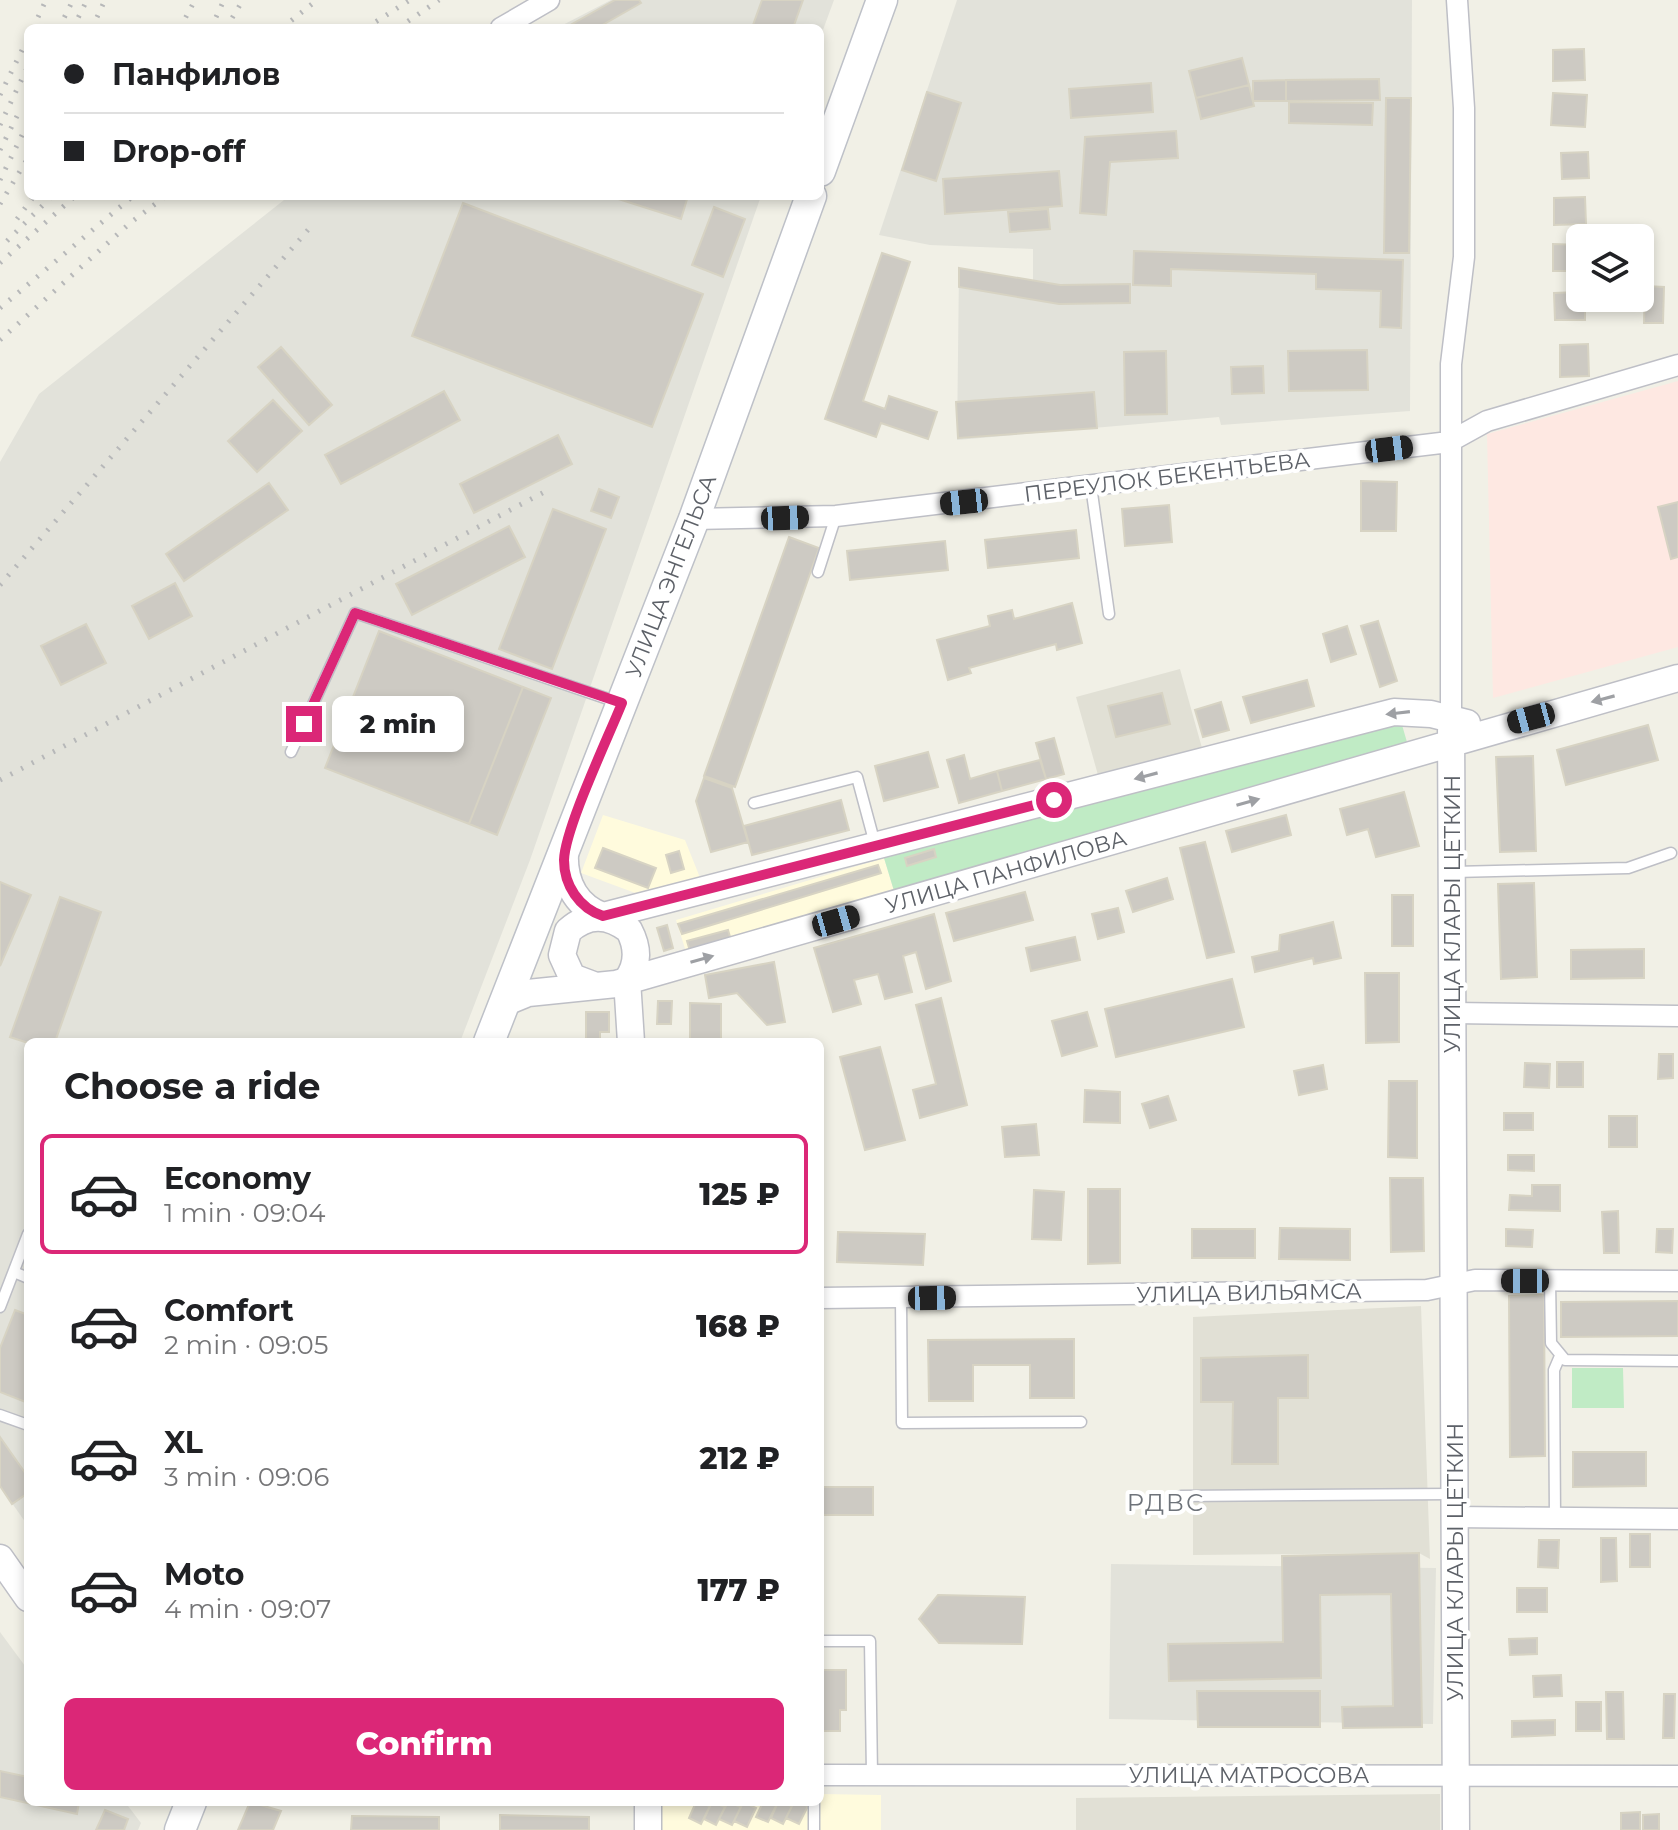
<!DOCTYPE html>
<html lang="en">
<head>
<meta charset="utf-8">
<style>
  body { margin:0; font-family:Montserrat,sans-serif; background:#f2f2f2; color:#202124; height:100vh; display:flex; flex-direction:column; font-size:30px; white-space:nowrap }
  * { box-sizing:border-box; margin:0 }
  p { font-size:26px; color:#757577 }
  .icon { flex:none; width:44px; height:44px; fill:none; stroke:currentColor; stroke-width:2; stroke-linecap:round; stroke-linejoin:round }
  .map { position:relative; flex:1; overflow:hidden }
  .drawer { position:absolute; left:24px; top:1038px; width:800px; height:768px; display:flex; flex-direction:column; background:#fff; border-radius:12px; box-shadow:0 4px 12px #0003 }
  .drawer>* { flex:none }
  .guide { position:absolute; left:24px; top:24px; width:800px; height:176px; border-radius:12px; box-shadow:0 4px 12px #0003; display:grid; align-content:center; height:176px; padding:0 40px; background:#fff }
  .fabs { position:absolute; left:1566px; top:224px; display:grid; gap:16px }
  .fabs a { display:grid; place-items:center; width:88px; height:88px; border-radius:12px; background:#fff; box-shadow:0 4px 12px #0003; font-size:40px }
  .end { position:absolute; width:36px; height:36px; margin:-18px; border:10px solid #db2777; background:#fff; box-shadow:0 0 0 4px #fff }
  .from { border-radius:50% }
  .bubble { position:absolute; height:56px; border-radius:12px; background:#fff; box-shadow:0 4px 12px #0003; font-size:26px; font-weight:800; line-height:56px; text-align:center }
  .car { position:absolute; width:24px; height:48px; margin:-24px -12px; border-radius:10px; box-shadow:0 0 6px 2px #0007; background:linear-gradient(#222 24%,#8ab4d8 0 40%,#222 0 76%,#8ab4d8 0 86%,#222 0) }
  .guide b { display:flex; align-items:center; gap:28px; height:76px; font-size:30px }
  .guide b+b { border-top:2px solid #e0e0e0 }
  .guide i { width:20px; height:20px; background:#202124 }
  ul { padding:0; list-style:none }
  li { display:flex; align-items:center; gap:24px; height:120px; margin:0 16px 12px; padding:0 24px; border:4px solid transparent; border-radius:12px }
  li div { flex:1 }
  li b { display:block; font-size:30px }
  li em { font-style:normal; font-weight:800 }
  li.on { border-color:#db2777 }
  li>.icon { width:72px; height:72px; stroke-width:1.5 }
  h2 { padding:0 40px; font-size:36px; line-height:96px }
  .button { display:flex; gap:16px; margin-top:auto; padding:16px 40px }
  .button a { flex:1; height:92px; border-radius:12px; background:#db2777; color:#fff; font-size:32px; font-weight:800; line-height:92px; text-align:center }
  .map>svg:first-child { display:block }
  .commercial { fill:#fffbdd }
  .industrial { fill:#e2e2da }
  .education { fill:#e1e0d5 }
  .medical { fill:#fee8e2 }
  .green { fill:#c0ebc5 }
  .building { fill:#cdcac3; stroke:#d7d3c3; stroke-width:2 }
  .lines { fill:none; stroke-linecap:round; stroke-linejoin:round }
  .service-casing { stroke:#bebfc6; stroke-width:13 }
  .minor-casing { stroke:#bebfc6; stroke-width:23 }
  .tertiary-casing { stroke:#bebfc6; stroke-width:29 }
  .secondary-casing { stroke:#bec1c8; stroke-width:33 }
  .service { stroke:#fff; stroke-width:10 }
  .minor { stroke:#fff; stroke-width:20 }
  .tertiary { stroke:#fff; stroke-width:26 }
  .secondary { stroke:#fff; stroke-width:30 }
  .rail { stroke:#b7b8b9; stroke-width:5; stroke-dasharray:2 10; stroke-linecap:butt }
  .oneway { fill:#9ea0a4 }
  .route { stroke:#db2777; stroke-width:10 }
  .labels { text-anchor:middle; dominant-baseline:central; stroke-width:8; stroke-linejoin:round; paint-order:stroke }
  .street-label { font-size:22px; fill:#5d6168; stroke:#fff }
  .neighbourhood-label { font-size:24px; letter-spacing:2px; fill:#6e737a; stroke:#fff }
</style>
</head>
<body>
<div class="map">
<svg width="1678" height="1830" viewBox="0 0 1678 1830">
  <rect width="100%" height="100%" fill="#f1f0e6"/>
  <path class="commercial" d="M603 815 685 840 703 885 649 898 581 873Z
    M884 858 894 891 687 955 676 920Z
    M820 1794 881 1795V1830H660L659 1802H820Z"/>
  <path class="industrial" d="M611 0H834L820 38V28H557Z
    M957 0H1412L1410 411 1221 425 1219 417 957 440 959 268 1033 282V249L930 245 879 235Z
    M289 196H761L530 860 460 1042H28V1526L0 1486V462L39 394Z
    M1111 1564 1436 1568 1433 1724 1109 1719Z
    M0 1632 28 1670V1802H125L141 1823 138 1830H0Z"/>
  <path class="education" d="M1180 669 1202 748 1098 775 1076 697Z
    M1421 1306 1430 1559 1419 1553 1193 1555V1317Z
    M1440 1794V1830H1076V1798Z"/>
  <path class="medical" d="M1678 381V647L1493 698 1487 434Z"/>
  <path class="green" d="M1400 718 1409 749 894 891 884 858Z
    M1572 1368H1623L1624 1408H1572Z"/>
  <path class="building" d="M615 0H639L641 3 597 28H565Z
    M762 0H803L793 28 753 25Z
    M1584 49 1585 80 1553 81V50Z
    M1242 58 1249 85 1196 98 1189 71Z
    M1379 79 1380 100 1286 101V80Z
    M1286 80V101H1253V81Z
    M1151 83 1153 112 1071 118 1069 89Z
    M1249 85 1254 106 1201 119 1196 98Z
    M927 92 961 103 936 181 902 170Z
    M1553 93 1587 95 1585 127 1551 125Z
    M1386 98H1411L1409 253H1384Z
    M1289 102 1373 103 1372 125 1289 123Z
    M1176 131 1178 158 1110 162 1106 215 1080 213 1085 137Z
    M1588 152 1589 178 1562 179 1561 153Z
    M1059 171 1062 206 945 214 943 179Z
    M609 196H688L681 219Z
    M1585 197 1586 224 1554 225V198Z
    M463 203 703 294 652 427 412 336Z
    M714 207 745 219 723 277 692 265Z
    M1048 209 1050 229 1010 232 1008 212Z
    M1553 244 1580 245V271H1553Z
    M1134 251 1403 260 1401 328 1380 327 1381 291 1316 289V274L1171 269V286L1133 285Z
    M882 253 910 262 863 401 885 409 889 396 937 412 928 439 881 423 876 437 825 419Z
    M959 268 1060 285 1130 284V303L1059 304 959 287Z
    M1645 286 1664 287 1663 323H1644Z
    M1580 292V298H1585V320H1555L1554 293Z
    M1588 344 1589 376 1560 377V345Z
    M281 347 332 405 309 425 258 367Z
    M1367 350 1368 390 1289 391 1288 351Z
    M1166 351 1167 414 1125 415 1124 352Z
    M1263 366 1264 393 1232 394 1231 367Z
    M444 391 460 420 341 484 325 455Z
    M1094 392 1097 428 958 438 956 402Z
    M273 400 302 431 257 472 228 441Z
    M558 435 572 464 474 513 460 484Z
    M1361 481 1397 482 1396 531H1361Z
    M269 483 288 510 184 581 166 554Z
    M599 489 619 497 611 518 591 511Z
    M1678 502V557L1671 559 1658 507Z
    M1169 505 1172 542 1125 546 1122 509Z
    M553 509 606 529 552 669 499 649Z
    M509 526 525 557 412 615 396 584Z
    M1076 530 1079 558 988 568 985 540Z
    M789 537 819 548 735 787 704 776Z
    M945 541 948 570 850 580 847 551Z
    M175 583 192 616 149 639 132 606Z
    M1072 603 1082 643 1057 650 1056 644 969 668 971 673 948 680 937 640 990 626 988 616 1012 610 1014 619Z
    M1378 621 1397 681 1380 687 1361 626Z
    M86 624 106 663 61 685 41 646Z
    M1347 626 1356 654 1331 662 1323 634Z
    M379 631 523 687 469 824 325 768Z
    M1307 680 1314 706 1251 723 1243 697Z
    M523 687 551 698 497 835 469 824Z
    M1162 693 1170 724 1116 737 1108 706Z
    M1221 702 1229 730 1203 737 1195 710Z
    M1648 725 1658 760 1566 785 1557 750Z
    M1054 738 1064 774 1046 779 1036 743Z
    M928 752 938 787 884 801 875 766Z
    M964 755 970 779 997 771 1002 791 959 803 947 760Z
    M1533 756 1536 851 1500 852 1496 757Z
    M1040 760 1046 779 1002 791 997 771Z
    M704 778 732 788 748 842 711 852 696 801Z
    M1404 792 1419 846 1376 857 1368 829 1347 835 1340 809Z
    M841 800 849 830 752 855 744 826Z
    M1286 815 1291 835 1232 852 1226 831Z
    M1205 842 1234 952 1207 958 1180 848Z
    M603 848 656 868 648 888 595 868Z
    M934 849 936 857 907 866 905 858Z
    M679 851 684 869 671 873 666 855Z
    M878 865 881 873 682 934 678 924Z
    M1167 878 1173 899 1133 912 1126 891Z
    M0 882 31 895 0 966Z
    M1534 883 1537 977 1501 979 1498 884Z
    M1025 892 1033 920 954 941 946 913Z
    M1392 895H1413V946H1392Z
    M60 897 101 912 55 1042 28 1043 10 1037Z
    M1118 908 1124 932 1098 939 1092 914Z
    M934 914 951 981 926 989 916 952 903 956 912 992 885 999 878 974 854 980 861 1004 833 1012 814 948Z
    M1333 922 1341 958 1314 964 1313 958 1255 972 1252 957 1279 951 1280 935Z
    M667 925 673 948 664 951 657 928Z
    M728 930 731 940 690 951 687 941Z
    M1075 937 1080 960 1031 971 1026 948Z
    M1644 949V978L1571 979V950Z
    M774 962 785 1022 767 1025 737 993 709 998 705 975Z
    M1365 973H1399V1042L1366 1043Z
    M1232 979 1244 1027 1116 1057 1105 1009Z
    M941 998 967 1105 920 1118 913 1090 936 1084 916 1005Z
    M658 1001H672L671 1024H657Z
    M690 1003 721 1004V1042H690Z
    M586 1012H609V1032H600V1042H586Z
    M1087 1012 1097 1046 1062 1056 1052 1021Z
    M880 1047 905 1140 865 1150 840 1057Z
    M1659 1054H1673V1078L1658 1079Z
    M1557 1062H1583V1087H1557Z
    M1525 1063 1550 1064 1549 1088 1524 1087Z
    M1323 1065 1327 1089 1299 1095 1294 1071Z
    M1389 1081H1417V1158L1388 1157Z
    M1085 1090 1120 1092V1123L1084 1122Z
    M1168 1096 1176 1120 1150 1128 1142 1104Z
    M1504 1113H1533V1130H1504Z
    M1609 1116H1637V1147H1609Z
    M1036 1124 1039 1155 1005 1157 1002 1127Z
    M1508 1155H1534V1171L1508 1170Z
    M1390 1178H1423L1424 1251 1391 1252Z
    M1532 1185H1560V1211L1509 1210 1510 1195 1532 1196Z
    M1088 1189H1120V1263L1088 1264Z
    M1034 1190 1064 1192 1061 1240 1032 1239Z
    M1618 1211 1619 1253H1604L1602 1212Z
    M1280 1228 1350 1229V1260L1279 1259Z
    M1192 1229H1255V1258H1192Z
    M1506 1229 1533 1230 1532 1247 1506 1246Z
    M1657 1229H1673L1672 1253 1656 1252Z
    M838 1232 925 1234 923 1265 837 1262Z
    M1544 1295 1545 1456 1510 1457 1509 1296Z
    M1678 1301V1336L1561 1337V1302Z
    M15 1310 28 1315V1403L0 1392V1348Z
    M1074 1339V1398H1030V1365H973V1401H929L928 1340Z
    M1308 1355V1398H1278V1464H1232L1233 1402H1201V1358Z
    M0 1437 28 1477V1493L12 1504 0 1486Z
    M1573 1452H1646V1486L1573 1487Z
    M820 1487H873V1515H820Z
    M1630 1534H1650V1567H1630Z
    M1601 1538H1616L1617 1581 1601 1582Z
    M1539 1540H1559L1558 1568 1538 1567Z
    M1419 1553 1422 1727 1343 1728 1342 1707 1393 1706 1391 1594 1320 1595 1321 1678 1169 1681 1168 1644 1283 1642 1282 1556Z
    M1517 1588H1547V1612H1517Z
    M938 1595 1025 1597 1022 1644 939 1643 919 1619Z
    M1537 1638V1654L1510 1655 1509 1639Z
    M820 1670H846V1710H840V1731H820Z
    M1561 1675 1562 1696 1534 1697 1533 1676Z
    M1197 1691H1320V1727H1198Z
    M1606 1692H1623L1624 1739H1607Z
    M1664 1694H1675L1674 1738H1663Z
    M1576 1702H1601V1731H1576Z
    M1555 1720V1735L1512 1737V1721Z
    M0 1771 28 1777V1802H79L77 1814 0 1797Z
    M250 1802 281 1811 273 1830H238Z
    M696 1802 710 1806 701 1824 689 1818Z
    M712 1802 725 1807 716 1825 704 1819Z
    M728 1802 741 1807 732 1825 719 1819Z
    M743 1802 756 1808 747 1827 734 1821Z
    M763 1802 777 1804 768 1822 756 1817Z
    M778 1802 792 1806 783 1824 771 1818Z
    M794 1802 808 1806 799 1824 786 1818Z
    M105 1810 128 1819 124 1830H96Z
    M1640 1812V1830H1621V1813Z
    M1659 1814V1830H1643V1815Z
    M500 1815 589 1817V1830H500Z
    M352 1816 439 1817V1830H351Z"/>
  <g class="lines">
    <g class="service-casing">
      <path id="service" d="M1091 486 1109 614
        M818 572 836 516
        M291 752 355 613 620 703
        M754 803 857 777 875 844
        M1454 872 1628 868 1671 853
        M14 1272 28 1278
        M1550 1281 1551 1343 1565 1360 1678 1361
        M901 1299 902 1423 1081 1422
        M0 1307 28 1234
        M0 1415 28 1425
        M1181 1496 1452 1494
        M1555 1518 1554 1370 1560 1356
        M820 1641H870L872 1775
        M814 1802V1830"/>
    </g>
    <g class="minor-casing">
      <path id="minor" d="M501 28 549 0
        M694 519 836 516 1449 442 1487 421 1678 365
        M1451 720V364L1464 257V108L1457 0
        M1453 1013 1678 1016
        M820 1298 1427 1290 1475 1280 1678 1281
        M1454 1517 1678 1519
        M820 1775 1678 1776"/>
    </g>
    <g class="tertiary-casing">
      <path id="tertiary" d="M1451 720 1456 1830
        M565 848C563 878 573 905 603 916L1394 712 1431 714 1467 723
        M627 980 631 1042
        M596 986 572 977 562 955 568 931C588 913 608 914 629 930 638 947 639 964 627 980
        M506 1002 528 993 616 984 1678 678
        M0 1558 28 1598
        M648 1802V1830"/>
    </g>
    <g class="secondary-casing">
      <path id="secondary" d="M820 171 882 0
        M489 1042 694 519 811 196
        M180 1830 191 1802"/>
    </g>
    <use href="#service" class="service"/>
    <use href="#minor" class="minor"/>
    <use href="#tertiary" class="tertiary"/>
    <use href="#secondary" class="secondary"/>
    <path class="rail" d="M33 28 46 0
      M59 28 73 0
      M73 28 87 0
      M92 28 105 0
      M180 28 195 0
      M211 28 224 0
      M226 28 243 0
      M282 28 317 0
      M366 28 410 0
      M398 28 439 0
      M0 95 28 38
      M0 125 28 66
      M0 150 18 114
      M0 180 28 123
      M0 204 28 158
      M17 219 34 196
      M7 241 52 196
      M0 263 75 196
      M0 308 133 196
      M0 340 130 223 166 196
      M0 585 314 223
      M0 780 550 489"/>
  </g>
  <defs><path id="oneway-solid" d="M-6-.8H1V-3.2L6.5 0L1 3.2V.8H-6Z" transform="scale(2)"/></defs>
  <g class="oneway">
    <use href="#oneway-solid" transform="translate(1603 699) rotate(165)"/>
    <use href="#oneway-solid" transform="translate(1398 713) rotate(173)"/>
    <use href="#oneway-solid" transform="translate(1146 776) rotate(165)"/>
    <use href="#oneway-solid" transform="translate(1248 802) rotate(-16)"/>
    <use href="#oneway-solid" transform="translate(702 959) rotate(-16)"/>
  </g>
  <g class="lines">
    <path class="route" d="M304 724 355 613 622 703C608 738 565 828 564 860 564 885 579 908 603 916L1054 800"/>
  </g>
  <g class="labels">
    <g class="street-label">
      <text transform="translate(1167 477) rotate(-7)">ПЕРЕУЛОК БЕКЕНТЬЕВА</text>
      <text transform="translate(671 576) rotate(-69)">УЛИЦА ЭНГЕЛЬСА</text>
      <text transform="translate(1006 872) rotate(-16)">УЛИЦА ПАНФИЛОВА</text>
      <text transform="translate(1452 914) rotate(-90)">УЛИЦА КЛАРЫ ЦЕТКИН</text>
      <text transform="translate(1249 1293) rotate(-1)">УЛИЦА ВИЛЬЯМСА</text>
      <text transform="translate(1455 1562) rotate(-90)">УЛИЦА КЛАРЫ ЦЕТКИН</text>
      <text x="1249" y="1775">УЛИЦА МАТРОСОВА</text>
    </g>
    <g class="neighbourhood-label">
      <text x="1166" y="1502">РДВС</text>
    </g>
  </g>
</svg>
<div class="fabs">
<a><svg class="icon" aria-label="layers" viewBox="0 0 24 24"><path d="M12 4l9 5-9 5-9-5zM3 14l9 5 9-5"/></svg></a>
</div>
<i class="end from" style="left:1054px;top:800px"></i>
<i class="end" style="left:304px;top:724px"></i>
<div class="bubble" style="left:332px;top:696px;width:132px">2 min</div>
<i class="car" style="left:1389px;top:449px;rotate:83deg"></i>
<i class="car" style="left:964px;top:502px;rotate:264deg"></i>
<i class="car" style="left:785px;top:518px;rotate:88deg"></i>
<i class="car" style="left:1531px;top:718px;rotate:255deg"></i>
<i class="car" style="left:836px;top:921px;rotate:74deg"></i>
<i class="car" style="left:1525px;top:1281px;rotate:270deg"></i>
<i class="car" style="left:932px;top:1298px;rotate:89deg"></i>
<div class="guide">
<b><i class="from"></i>Панфилов</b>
<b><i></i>Drop-off</b>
</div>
<section class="drawer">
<h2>Choose a ride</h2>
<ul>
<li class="on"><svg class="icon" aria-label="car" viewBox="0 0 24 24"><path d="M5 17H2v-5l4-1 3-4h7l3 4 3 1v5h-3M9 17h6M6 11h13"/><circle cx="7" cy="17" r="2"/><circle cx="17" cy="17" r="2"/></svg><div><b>Economy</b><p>1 min · 09:04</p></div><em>125 ₽</em></li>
<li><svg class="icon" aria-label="car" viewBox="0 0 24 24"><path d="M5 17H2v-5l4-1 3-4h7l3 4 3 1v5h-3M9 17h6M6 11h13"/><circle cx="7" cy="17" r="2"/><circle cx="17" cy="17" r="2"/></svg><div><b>Comfort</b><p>2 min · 09:05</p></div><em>168 ₽</em></li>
<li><svg class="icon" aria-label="car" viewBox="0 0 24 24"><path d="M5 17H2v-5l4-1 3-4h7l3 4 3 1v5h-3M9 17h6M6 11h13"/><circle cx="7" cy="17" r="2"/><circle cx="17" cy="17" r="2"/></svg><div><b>XL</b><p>3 min · 09:06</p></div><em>212 ₽</em></li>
<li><svg class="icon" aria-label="car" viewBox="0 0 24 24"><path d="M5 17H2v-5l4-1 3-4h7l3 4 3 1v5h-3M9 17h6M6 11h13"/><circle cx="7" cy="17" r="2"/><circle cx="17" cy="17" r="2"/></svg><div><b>Moto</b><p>4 min · 09:07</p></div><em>177 ₽</em></li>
</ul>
<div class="button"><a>Confirm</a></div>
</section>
</div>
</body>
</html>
